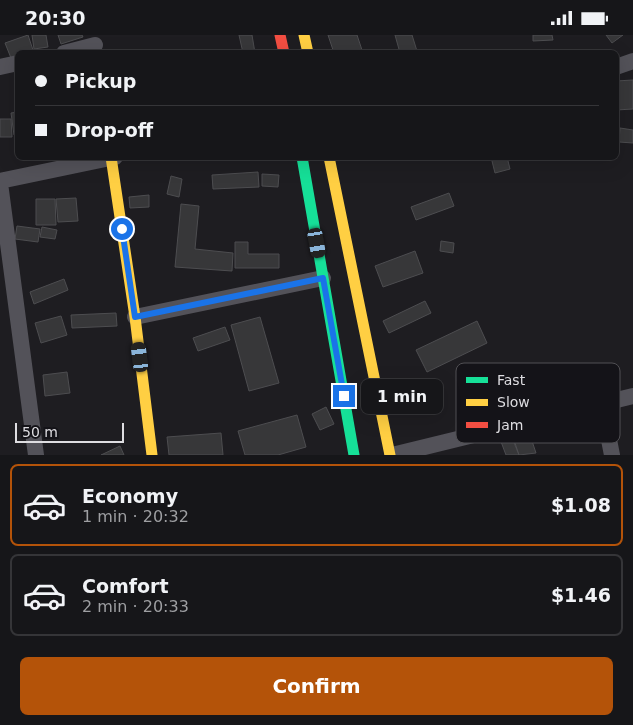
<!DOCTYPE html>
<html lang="en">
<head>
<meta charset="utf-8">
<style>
  body { margin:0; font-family:"DejaVu Sans",sans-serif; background:#1f1f22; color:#f1f3f6; height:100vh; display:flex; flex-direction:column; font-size:19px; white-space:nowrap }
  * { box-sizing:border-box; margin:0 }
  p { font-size:16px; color:#9e9fa2 }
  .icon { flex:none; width:28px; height:28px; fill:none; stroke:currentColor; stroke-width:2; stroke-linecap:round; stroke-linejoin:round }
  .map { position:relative; height:420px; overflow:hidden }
  .sheet { display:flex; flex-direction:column; background:#161619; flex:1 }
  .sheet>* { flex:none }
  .banner { position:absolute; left:15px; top:15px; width:604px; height:110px; border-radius:8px; box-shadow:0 5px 20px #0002,0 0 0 1px #353538; display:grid; align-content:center; height:110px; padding:0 20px; background:#161619 }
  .scale { position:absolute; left:15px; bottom:12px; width:109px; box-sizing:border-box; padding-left:5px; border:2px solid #dedde1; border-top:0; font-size:14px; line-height:18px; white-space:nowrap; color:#dedde1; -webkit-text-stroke:4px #141318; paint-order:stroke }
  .end { position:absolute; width:22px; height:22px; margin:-11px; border:6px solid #1a73e8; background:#fff; box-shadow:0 0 0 2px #fff }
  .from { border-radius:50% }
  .bubble { position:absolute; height:35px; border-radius:8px; background:#161619; box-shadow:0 5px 20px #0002,0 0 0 1px #353538; font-size:16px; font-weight:700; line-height:35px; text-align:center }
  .car { position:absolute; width:15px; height:30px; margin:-15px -8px; border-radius:6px; box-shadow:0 0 4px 1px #0007; background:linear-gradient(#222 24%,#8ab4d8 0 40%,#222 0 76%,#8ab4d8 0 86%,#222 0) }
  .banner b { display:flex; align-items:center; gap:18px; height:48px; font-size:19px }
  .banner b+b { border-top:1px solid #353538 }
  .banner i { width:12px; height:12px; background:#f1f3f6 }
  ul { padding:9px 0 0; list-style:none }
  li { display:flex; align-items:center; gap:15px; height:82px; margin:0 10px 8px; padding:0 10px; border:2px solid #353538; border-radius:8px }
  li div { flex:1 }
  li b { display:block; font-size:19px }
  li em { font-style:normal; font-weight:700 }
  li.selected { border-color:#b45309 }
  li>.icon { width:45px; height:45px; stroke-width:1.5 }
  .primary-button { display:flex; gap:10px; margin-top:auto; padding:10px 20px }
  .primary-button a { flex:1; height:58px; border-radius:8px; background:#b45309; color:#fff; font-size:20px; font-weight:700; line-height:58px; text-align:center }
  .status { display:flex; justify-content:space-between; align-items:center; height:35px; padding:0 25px; background:#161619; direction:ltr }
  .status svg { height:14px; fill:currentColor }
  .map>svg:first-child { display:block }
  .building { fill:#373739; stroke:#4d4d50 }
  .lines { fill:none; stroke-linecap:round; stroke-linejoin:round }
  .street { stroke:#535259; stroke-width:16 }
  .fast { stroke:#16e098; stroke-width:11 }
  .slow { stroke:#ffcf43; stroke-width:11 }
  .jam { stroke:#f24e42; stroke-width:11 }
  .route { stroke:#1a73e8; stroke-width:6 }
  .key { fill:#141318; stroke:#515054; stroke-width:1 }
  .key-label { font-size:14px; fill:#dedde1 }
</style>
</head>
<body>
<div class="status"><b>20:30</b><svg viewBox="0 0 49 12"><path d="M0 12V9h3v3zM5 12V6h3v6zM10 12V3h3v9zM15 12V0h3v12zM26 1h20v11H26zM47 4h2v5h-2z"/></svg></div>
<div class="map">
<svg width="633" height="420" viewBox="0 0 633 420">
  <rect width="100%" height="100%" fill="#1e1d21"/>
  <path class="building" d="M28 0 33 15 18 18V21L11 23 5 8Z
    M32 0H46L48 12 34 14Z
    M58 0H82L83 2 61 9Z
    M239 0H252L255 18H243Z
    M328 0H357L363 18H334Z
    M395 0H412L417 16 400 18Z
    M533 0H552L553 5 533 6Z
    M606 0H623L612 8Z
    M633 45V74L616 75V46Z
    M18 77V99L14 100 11 78Z
    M0 84H11L12 102H0Z
    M620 93 633 95V108L619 107Z
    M491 122H507L510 134 495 138Z
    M258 137 259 152 213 154 212 140Z
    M262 139 279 140 278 152 262 151Z
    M171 141 182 144 179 162 167 159Z
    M449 158 454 171 416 185 411 172Z
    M149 160V172L130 173 129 162Z
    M76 163 78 186 58 187 56 164Z
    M36 164H55L56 190H36Z
    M181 169 199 171 195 214 233 218 232 236 175 232Z
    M17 191 40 194 38 207 15 204Z
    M42 192 57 195 55 204 40 202Z
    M441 206 454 208 453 218 440 216Z
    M235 207H248V219H279V233H235Z
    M415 216 423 238 383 252 375 231Z
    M64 244 68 255 34 269 30 257Z
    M425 266 431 278 389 298 383 286Z
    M116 278 117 291 72 293 71 280Z
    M61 281 67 300 41 308 35 288Z
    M260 282 279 348 249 356 231 290Z
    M477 286 487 308 427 337 416 315Z
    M225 292 230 305 198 316 193 303Z
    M67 337 70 358 45 361 43 340Z
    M326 372 334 389 320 395 312 379Z
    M297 380 306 412 278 420H245L238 396Z
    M221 398 223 420H169L167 402Z
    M511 400 519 420H506L500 404Z
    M530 400 536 418 519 420 514 405Z
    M120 411 124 420H101Z"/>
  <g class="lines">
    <path class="street" d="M64 18 95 10
      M0 32 18 28
      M616 32 633 26
      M0 146 115 122
      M0 148 36 420
      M135 282 323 243
      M602 369 612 420
      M392 420 633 361"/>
    <path class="fast" d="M302 122 354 420"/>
    <path class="slow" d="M304 0 308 18
      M111 122 135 282 152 420
      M329 122 390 420"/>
    <path class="jam" d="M280 0 284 18"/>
  </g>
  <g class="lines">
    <path class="route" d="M122 194 135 282 323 243 344 361"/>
  </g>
  <rect x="456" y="328" width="164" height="80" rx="8" class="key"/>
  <rect x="466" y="342" width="22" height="6" fill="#16e098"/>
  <rect x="466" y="364" width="22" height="7" fill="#ffcf43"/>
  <rect x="466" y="387" width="22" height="6" fill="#f24e42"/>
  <g class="key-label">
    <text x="497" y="350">Fast</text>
    <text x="497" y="372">Slow</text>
    <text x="497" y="395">Jam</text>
  </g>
</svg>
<div class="scale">50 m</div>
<i class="end from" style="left:122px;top:194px"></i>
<i class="end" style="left:344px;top:361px"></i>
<div class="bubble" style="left:361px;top:344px;width:82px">1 min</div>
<i class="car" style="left:317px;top:208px;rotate:170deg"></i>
<i class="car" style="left:140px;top:322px;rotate:353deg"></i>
<div class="banner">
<b><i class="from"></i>Pickup</b>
<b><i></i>Drop-off</b>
</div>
</div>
<section class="sheet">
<ul>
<li class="selected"><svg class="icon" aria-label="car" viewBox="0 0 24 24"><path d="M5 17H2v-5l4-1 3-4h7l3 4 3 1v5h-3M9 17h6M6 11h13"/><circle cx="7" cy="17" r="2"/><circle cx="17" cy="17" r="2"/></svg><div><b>Economy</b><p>1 min · 20:32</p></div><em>$1.08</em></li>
<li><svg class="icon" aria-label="car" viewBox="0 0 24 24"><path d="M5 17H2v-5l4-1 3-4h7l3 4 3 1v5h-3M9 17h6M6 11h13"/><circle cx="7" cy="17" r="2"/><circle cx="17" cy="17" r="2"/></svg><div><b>Comfort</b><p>2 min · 20:33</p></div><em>$1.46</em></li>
</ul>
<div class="primary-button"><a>Confirm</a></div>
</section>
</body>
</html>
